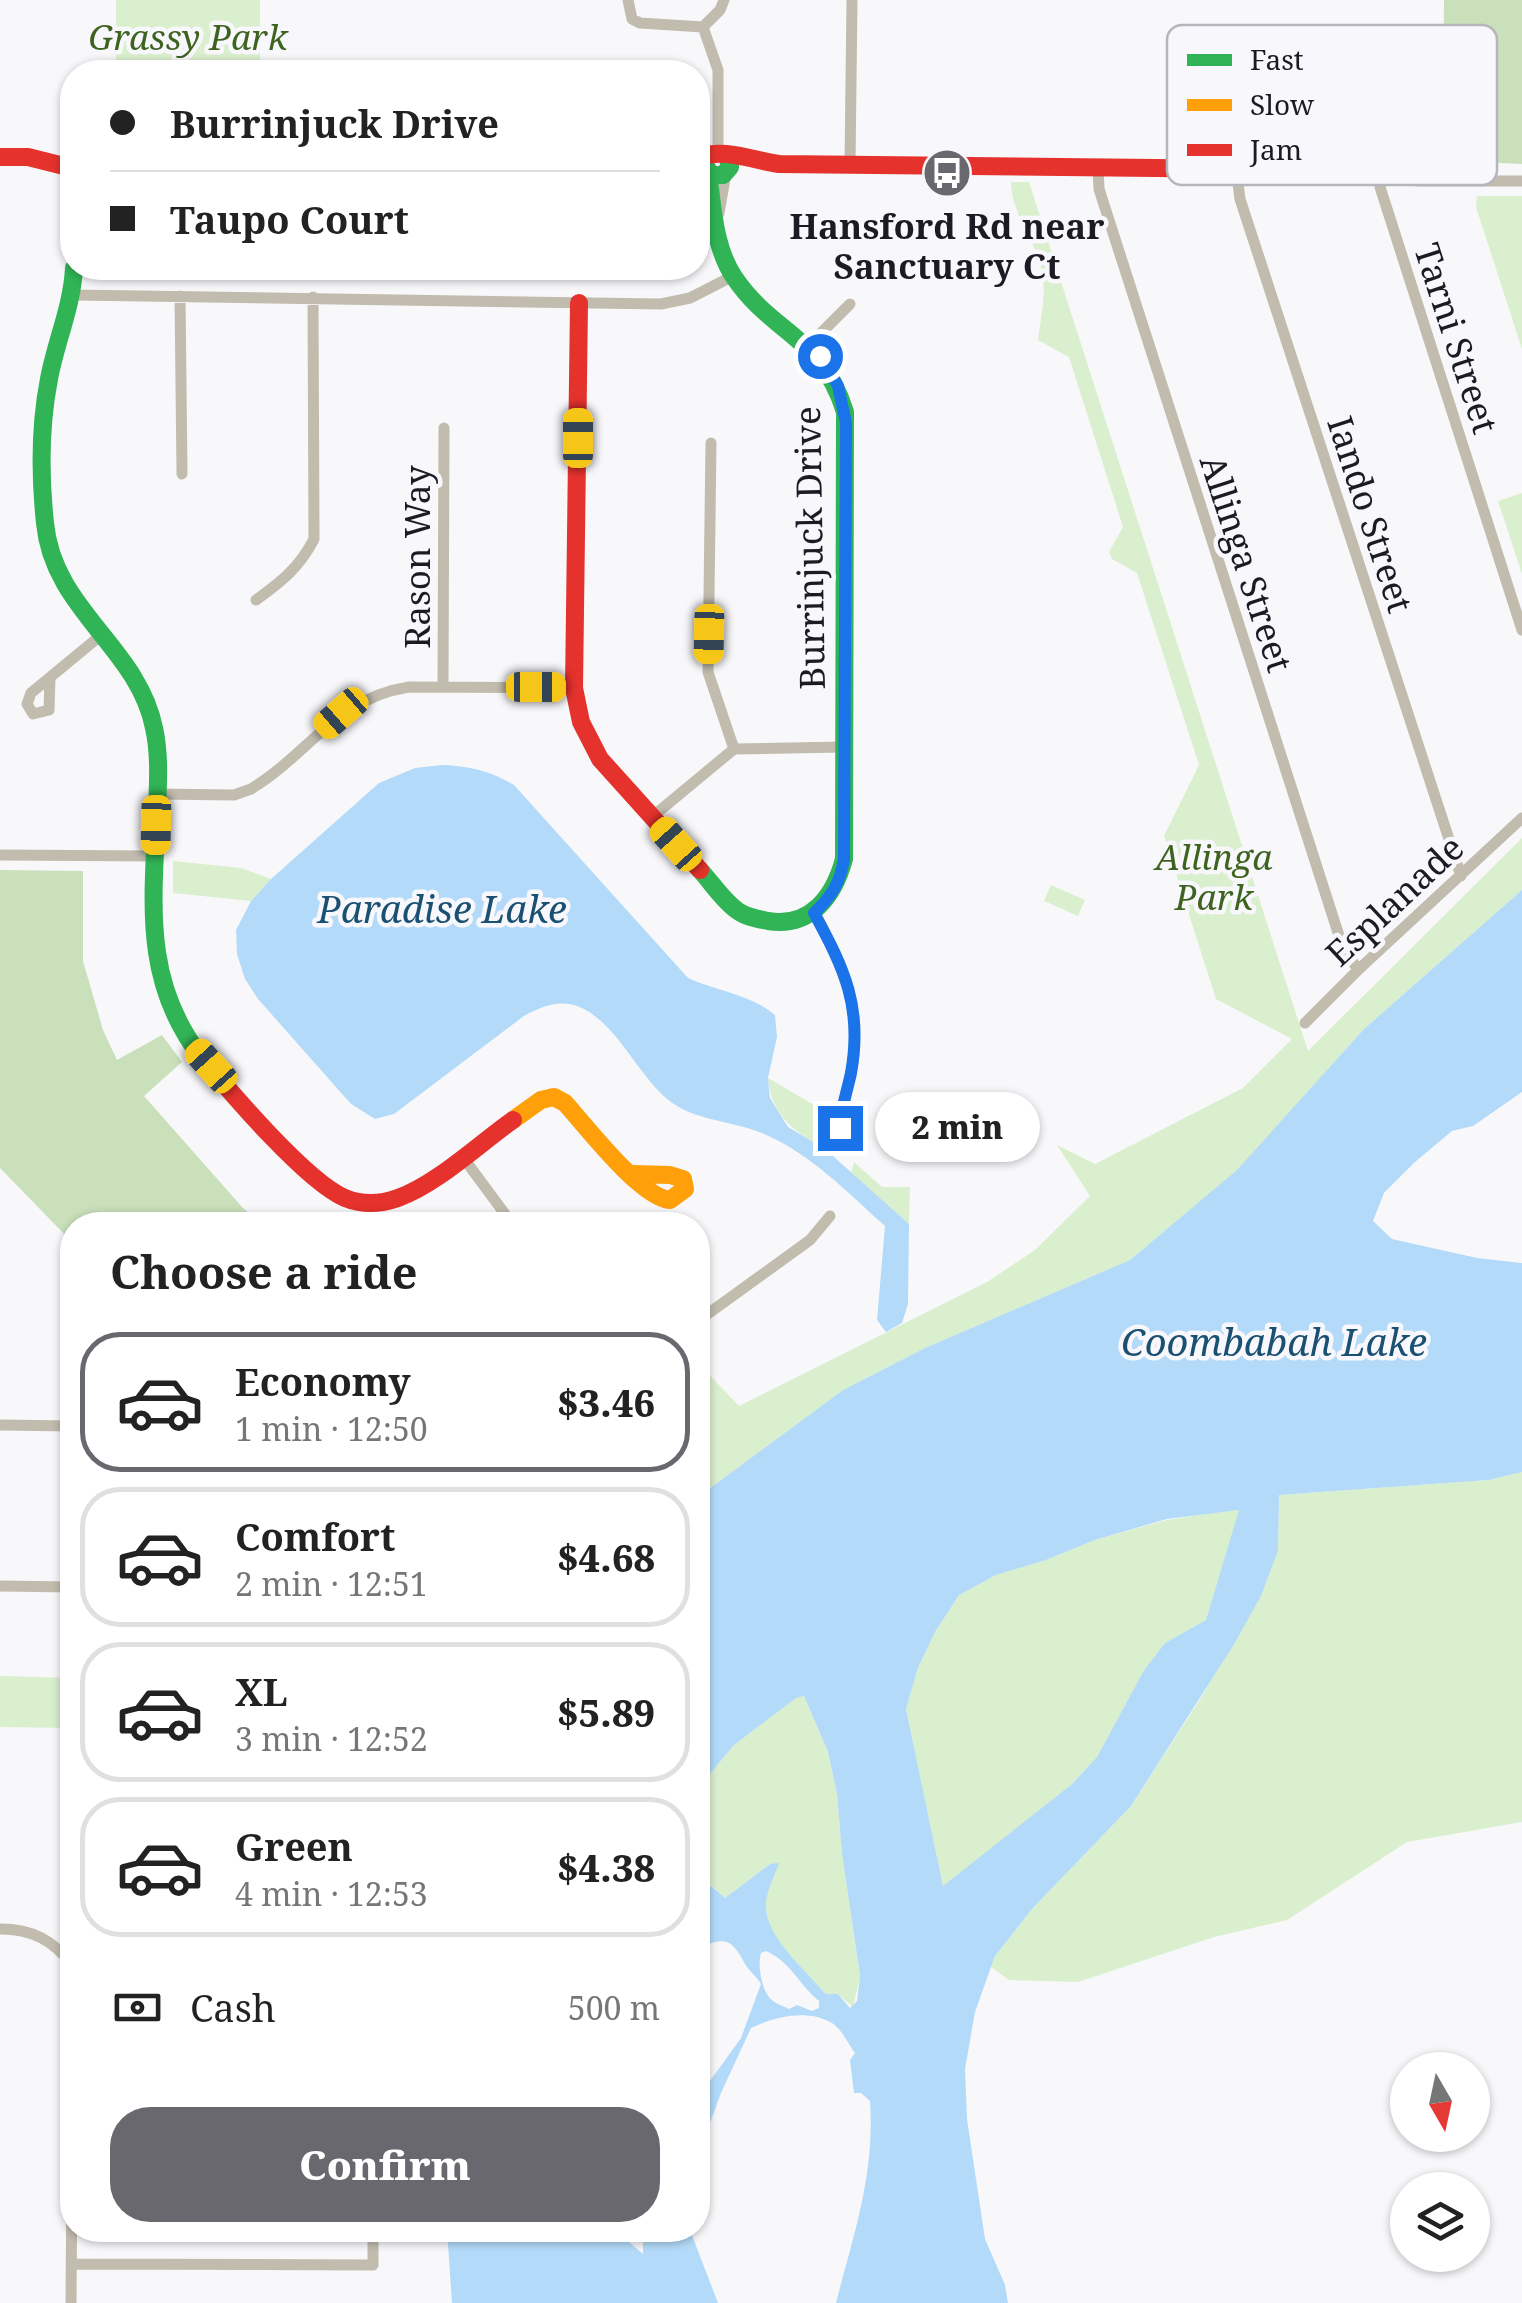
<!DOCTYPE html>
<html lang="en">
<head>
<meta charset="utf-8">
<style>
  body { margin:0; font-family:"Noto Serif",serif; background:#f2f2f2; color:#222; height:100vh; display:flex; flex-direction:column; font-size:38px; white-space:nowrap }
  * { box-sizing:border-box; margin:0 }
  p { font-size:32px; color:#767676 }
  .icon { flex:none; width:55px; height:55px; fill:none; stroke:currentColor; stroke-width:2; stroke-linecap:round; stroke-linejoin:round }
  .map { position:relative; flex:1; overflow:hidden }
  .sheet { position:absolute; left:60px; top:1212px; width:650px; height:1030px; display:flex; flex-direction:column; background:#fff; border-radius:40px; box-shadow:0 2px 8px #0004 }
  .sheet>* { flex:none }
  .banner { position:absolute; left:60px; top:60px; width:650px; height:220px; border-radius:40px; box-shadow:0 2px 8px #0004; display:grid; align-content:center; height:220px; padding:0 50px; background:#fff }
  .needle { width:65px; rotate:171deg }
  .buttons { position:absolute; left:1390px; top:2052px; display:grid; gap:20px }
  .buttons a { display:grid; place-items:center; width:100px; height:100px; border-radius:50%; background:#fff; box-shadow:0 2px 8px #0004; font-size:50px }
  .end { position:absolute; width:45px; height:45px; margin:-22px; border:12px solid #1a73e8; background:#fff; box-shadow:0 0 0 5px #fff }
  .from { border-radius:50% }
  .bubble { position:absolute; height:70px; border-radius:35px; background:#fff; box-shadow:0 2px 8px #0004; font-size:32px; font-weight:800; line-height:70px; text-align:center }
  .car { position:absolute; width:30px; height:60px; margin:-30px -15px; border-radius:12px; box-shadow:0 0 8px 2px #0007; background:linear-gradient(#f5c518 24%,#345 0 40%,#f5c518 0 76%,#345 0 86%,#f5c518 0) }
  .banner b { display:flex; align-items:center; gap:35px; height:95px; font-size:38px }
  .banner b+b { border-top:2px solid #e0e0e0 }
  .banner i { width:25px; height:25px; background:#222 }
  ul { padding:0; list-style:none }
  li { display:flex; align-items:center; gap:30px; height:140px; margin:0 20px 15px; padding:0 30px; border:5px solid #e0e0e0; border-radius:40px }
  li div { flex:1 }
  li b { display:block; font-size:38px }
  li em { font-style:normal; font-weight:800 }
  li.on { border-color:#69686f }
  li>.icon { width:90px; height:90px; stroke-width:1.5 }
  h2 { padding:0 50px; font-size:45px; line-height:120px }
  .pay { display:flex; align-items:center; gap:25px; height:110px; padding:0 50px; font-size:38px }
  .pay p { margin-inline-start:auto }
  .action { display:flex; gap:20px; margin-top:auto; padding:20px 50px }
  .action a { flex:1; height:115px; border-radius:40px; background:#69686f; color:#fff; font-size:40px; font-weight:800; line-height:115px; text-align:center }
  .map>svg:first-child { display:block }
  .green { fill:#daefcd }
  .forest { fill:#c9e0bb }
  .water { fill:#b3dbf9; fill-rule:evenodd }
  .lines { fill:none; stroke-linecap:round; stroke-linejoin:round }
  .street { stroke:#c1bcae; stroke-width:11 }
  .fast { stroke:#30b455; stroke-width:18 }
  .slow { stroke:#ff9f0a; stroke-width:18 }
  .jam { stroke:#e5322d; stroke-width:18 }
  .route { stroke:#1a73e8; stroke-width:12 }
  .labels { text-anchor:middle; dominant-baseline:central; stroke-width:9; stroke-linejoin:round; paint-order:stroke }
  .park-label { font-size:35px; font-style:italic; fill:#3d631e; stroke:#f7f7fc }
  .poi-label { font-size:35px; font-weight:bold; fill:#1c1b24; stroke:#f7f7fc }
  .street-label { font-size:35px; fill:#1c1b24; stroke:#f7f7fc }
  .water-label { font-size:38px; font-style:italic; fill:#1a5072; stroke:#f7f7fc }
  .key { fill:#f7f7fc; stroke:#b5b5bb; stroke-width:2.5 }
  .key-label { font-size:28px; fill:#1c1b24 }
</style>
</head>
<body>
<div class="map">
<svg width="1522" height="2303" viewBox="0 0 1522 2303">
  <rect width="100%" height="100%" fill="#f8f8fb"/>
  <path class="green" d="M116 0H260V72H116Z
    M1011 182H1029L1308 1051 1522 838V890L1364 1029 1238 1170 1130 1260 925 1348 843 1390 698 1497V1363L739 1406 987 1282 1035 1250 1090 1196 1057 1145 1095 1164 1243 1088 1292 1039 1216 999 1164 836 1199 765 1137 573 1112 559 1109 552 1123 527 1069 357 1038 340C1041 314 1048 290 1040 263 1032 235 1011 211 1011 182Z
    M1477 196H1522V349L1476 207Z
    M1522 493V574L1498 501Z
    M173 861 241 868 271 879 251 901 173 893Z
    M1051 885 1085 900 1078 916 1044 901Z
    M768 1078 824 1111 813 1142C787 1126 771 1110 768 1078Z
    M854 1162 882 1187H910L909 1224 851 1173Z
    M1522 1472V1822L1407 1842 1287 1920 1214 1937 1078 1982 1009 1980 991 1967 995 1956 1032 1909 1131 1806 1199 1701 1261 1596 1278 1551 1279 1495 1489 1480Z
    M1240 1509 1206 1620 1165 1643 1144 1670 1097 1757 1072 1784 943 1887 906 1709 918 1668 935 1632 959 1595 996 1575 1046 1560 1095 1540 1167 1520Z
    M0 1676 72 1678V1728L0 1727Z
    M804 1696 828 1752 837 1794 842 1854 860 1977 853 2007 838 1994H826L822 1990C805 1970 776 1946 768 1920 763 1903 768 1882 770 1864L725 1898 711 1885 704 1887 698 1844 710 1774 734 1745 796 1697Z"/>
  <path class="forest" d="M1444 0H1522V164L1477 162V142L1424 141 1417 137 1443 112Z
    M0 870 83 871V961L103 1030 117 1060 162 1035 182 1062 144 1096 243 1208 263 1225H72V1242L0 1168Z"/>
  <path class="water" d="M442 765C469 766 491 771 514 785L688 978C717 991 750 994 775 1015L777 1037 768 1078 770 1098 788 1127 825 1149 909 1224 908 1304 902 1323 886 1332 877 1320 885 1226C848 1193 811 1154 764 1134 735 1121 696 1121 671 1102 638 1077 620 1027 582 1008 561 998 542 1006 524 1016L394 1114 375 1119 351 1104 258 999 245 979 237 954 236 930 251 901 271 879 379 783 415 768Z
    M1522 890V1092L1473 1126 1452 1131 1415 1162 1384 1193 1373 1221 1392 1239 1477 1258 1522 1263V1472L1489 1480 1279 1495 1278 1551 1261 1596 1233 1646 1131 1806 1032 1909 995 1956 975 2012 965 2069 967 2119 985 2239 1005 2285 1008 2303H836C854 2233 875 2174 870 2101L861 2093H854L850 2060 855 2053C848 2044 841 2027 830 2022 806 2009 774 2017 751 2028L721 2093 698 2156V2051L710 2081 741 2038 761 1984C757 1977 749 1971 745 1964 731 1938 726 1937 698 1948V1860L704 1887 710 1885 725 1898 770 1864 779 1863C775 1875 767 1890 766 1902 763 1935 803 1967 822 1990L826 1994H838L850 2008 857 2001 860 1976 842 1854 837 1794 828 1752 804 1696 796 1698 734 1745 710 1774 698 1843V1497L843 1390 925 1348 1130 1260 1237 1170 1364 1029ZM1239 1510 1206 1620 1165 1643 1144 1670 1097 1757 1072 1784 943 1886 906 1709 918 1668 935 1632 959 1595 996 1575 1046 1560 1095 1540 1167 1519ZM766 1951C791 1962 800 1986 819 2001V2008L812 2011 797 2005 789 2009C784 2006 778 2005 773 2001 762 1993 757 1966 761 1953Z
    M447 2230H615L643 2254V2230H690L718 2303H452Z"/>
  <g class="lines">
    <path class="street" d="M628 0 632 19 640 23 703 27
      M703 27 718 70V150
      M703 27 720 10 724 0
      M850 164 852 0
      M1098 167 1099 189 1342 945 1358 970
      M1236 168 1240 199 1461 876
      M72 170 68 174 72 206
      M1522 181H1419L1380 176V187L1522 630
      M719 213 726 173
      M74 295 661 304 690 298 733 276
      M180 296 182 474
      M809 345 850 304
      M711 443 708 672 734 749
      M256 600C281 582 300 567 314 539L313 297
      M50 678 49 710 33 714 27 704 31 693 100 636
      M443 687 444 428
      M157 794 234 795 251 789C309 754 336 698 409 687L574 688
      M652 817 734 749 843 747
      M0 855 155 856
      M815 913C844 968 863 1008 851 1073 847 1091 841 1108 839 1127
      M1305 1023 1358 970 1522 818
      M462 1156 505 1214
      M698 1321 810 1240 830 1216
      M0 1425 72 1426
      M0 1586 72 1587
      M0 1929C32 1929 53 1940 72 1965
      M71 2264 373 2265V2230
      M71 2303 72 2174"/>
    <path class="fast" d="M704 163 711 175H723L730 167 727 155
      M74 268C72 307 56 341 49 379 40 425 40 476 45 523 53 610 138 647 154 728 160 755 158 783 157 811 153 902 142 982 202 1058
      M700 870C712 883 724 902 738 911 746 917 758 919 768 921 811 928 834 896 844 859L845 412C821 335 773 335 734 277 714 247 713 208 708 173"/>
    <path class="slow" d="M513 1120 541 1100 554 1097 565 1103C586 1126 640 1197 670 1200L685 1189 683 1179 670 1175 633 1174"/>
    <path class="jam" d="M0 157H28L72 168
      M698 157C725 148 751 160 779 164L1342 170 1380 176
      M579 303 574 688 581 722 600 759 700 870
      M202 1058C231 1093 307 1182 345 1198 362 1205 381 1204 398 1198 437 1184 479 1144 513 1120"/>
  </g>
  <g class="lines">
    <path class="route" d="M820 356 838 386 846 423 844 859C840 883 832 896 814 913 844 968 863 1007 851 1073 847 1092 841 1108 840 1128"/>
  </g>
  <defs>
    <g id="bus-disc" transform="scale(2.5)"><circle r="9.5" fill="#69686f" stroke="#f7f7fc"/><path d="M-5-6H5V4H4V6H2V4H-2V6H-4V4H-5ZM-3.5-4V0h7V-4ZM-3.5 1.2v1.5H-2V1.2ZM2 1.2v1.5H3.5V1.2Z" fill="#fff"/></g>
  </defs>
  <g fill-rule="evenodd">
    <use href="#bus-disc" x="947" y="173"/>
  </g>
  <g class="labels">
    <g class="park-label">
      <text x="188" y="36">Grassy Park</text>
      <text x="1214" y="856">Allinga<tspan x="1214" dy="40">Park</tspan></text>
    </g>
    <g class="poi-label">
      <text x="947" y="225">Hansford Rd near<tspan x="947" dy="40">Sanctuary Ct</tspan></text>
    </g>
    <g class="street-label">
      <text transform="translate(1457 338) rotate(72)">Tarni Street</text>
      <text transform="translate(1371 514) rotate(72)">Iando Street</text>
      <text transform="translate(809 548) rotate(-91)">Burrinjuck Drive</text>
      <text transform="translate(416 557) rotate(-90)">Rason Way</text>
      <text transform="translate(1247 563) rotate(72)">Allinga Street</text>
      <text transform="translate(1394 900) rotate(-43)">Esplanade</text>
    </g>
    <g class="water-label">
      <text x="442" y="908">Paradise Lake</text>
      <text x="1274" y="1341">Coombabah Lake</text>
    </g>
  </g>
  <rect x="1167" y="25" width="330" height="160" rx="15" class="key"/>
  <rect x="1187" y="54" width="45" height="12" fill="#30b455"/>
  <rect x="1187" y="99" width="45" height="12" fill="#ff9f0a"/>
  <rect x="1187" y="144" width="45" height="12" fill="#e5322d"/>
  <g class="key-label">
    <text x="1250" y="70">Fast</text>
    <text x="1250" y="115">Slow</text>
    <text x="1250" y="160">Jam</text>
  </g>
</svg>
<div class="buttons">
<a><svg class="needle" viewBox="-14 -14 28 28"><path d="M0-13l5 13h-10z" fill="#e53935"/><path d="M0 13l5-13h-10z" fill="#767676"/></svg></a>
<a><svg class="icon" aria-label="layers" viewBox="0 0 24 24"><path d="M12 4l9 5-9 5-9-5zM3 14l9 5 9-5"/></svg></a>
</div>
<i class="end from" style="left:820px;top:356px"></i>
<i class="end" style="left:840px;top:1128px"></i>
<div class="bubble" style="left:875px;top:1092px;width:165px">2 min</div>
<i class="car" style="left:578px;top:438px;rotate:0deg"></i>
<i class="car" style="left:709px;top:634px;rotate:181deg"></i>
<i class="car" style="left:536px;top:687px;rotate:90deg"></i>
<i class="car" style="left:341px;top:713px;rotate:229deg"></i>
<i class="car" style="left:156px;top:825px;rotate:181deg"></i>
<i class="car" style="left:676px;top:844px;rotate:318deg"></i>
<i class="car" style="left:211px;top:1066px;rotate:318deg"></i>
<div class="banner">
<b><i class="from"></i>Burrinjuck Drive</b>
<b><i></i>Taupo Court</b>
</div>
<section class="sheet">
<h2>Choose a ride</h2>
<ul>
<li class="on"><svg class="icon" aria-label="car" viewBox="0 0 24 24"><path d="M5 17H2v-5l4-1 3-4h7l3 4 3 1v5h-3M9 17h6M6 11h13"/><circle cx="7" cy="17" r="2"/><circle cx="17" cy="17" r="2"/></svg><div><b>Economy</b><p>1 min · 12:50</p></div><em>$3.46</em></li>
<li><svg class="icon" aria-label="car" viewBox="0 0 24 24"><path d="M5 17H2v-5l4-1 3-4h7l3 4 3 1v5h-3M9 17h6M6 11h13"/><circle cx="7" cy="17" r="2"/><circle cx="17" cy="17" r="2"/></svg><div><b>Comfort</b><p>2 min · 12:51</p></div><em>$4.68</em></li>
<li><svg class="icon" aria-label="car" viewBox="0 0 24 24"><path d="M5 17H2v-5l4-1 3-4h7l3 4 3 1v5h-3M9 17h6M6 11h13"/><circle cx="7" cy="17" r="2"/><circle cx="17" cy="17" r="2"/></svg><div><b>XL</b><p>3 min · 12:52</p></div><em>$5.89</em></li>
<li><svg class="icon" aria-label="car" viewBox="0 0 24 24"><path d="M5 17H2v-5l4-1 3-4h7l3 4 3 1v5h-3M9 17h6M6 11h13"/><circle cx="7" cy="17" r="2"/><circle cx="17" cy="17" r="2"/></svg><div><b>Green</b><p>4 min · 12:53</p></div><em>$4.38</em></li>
</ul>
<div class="pay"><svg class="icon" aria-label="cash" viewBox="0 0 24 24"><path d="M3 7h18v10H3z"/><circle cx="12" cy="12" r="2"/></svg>Cash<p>500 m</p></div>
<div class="action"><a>Confirm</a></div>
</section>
</div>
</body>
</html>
